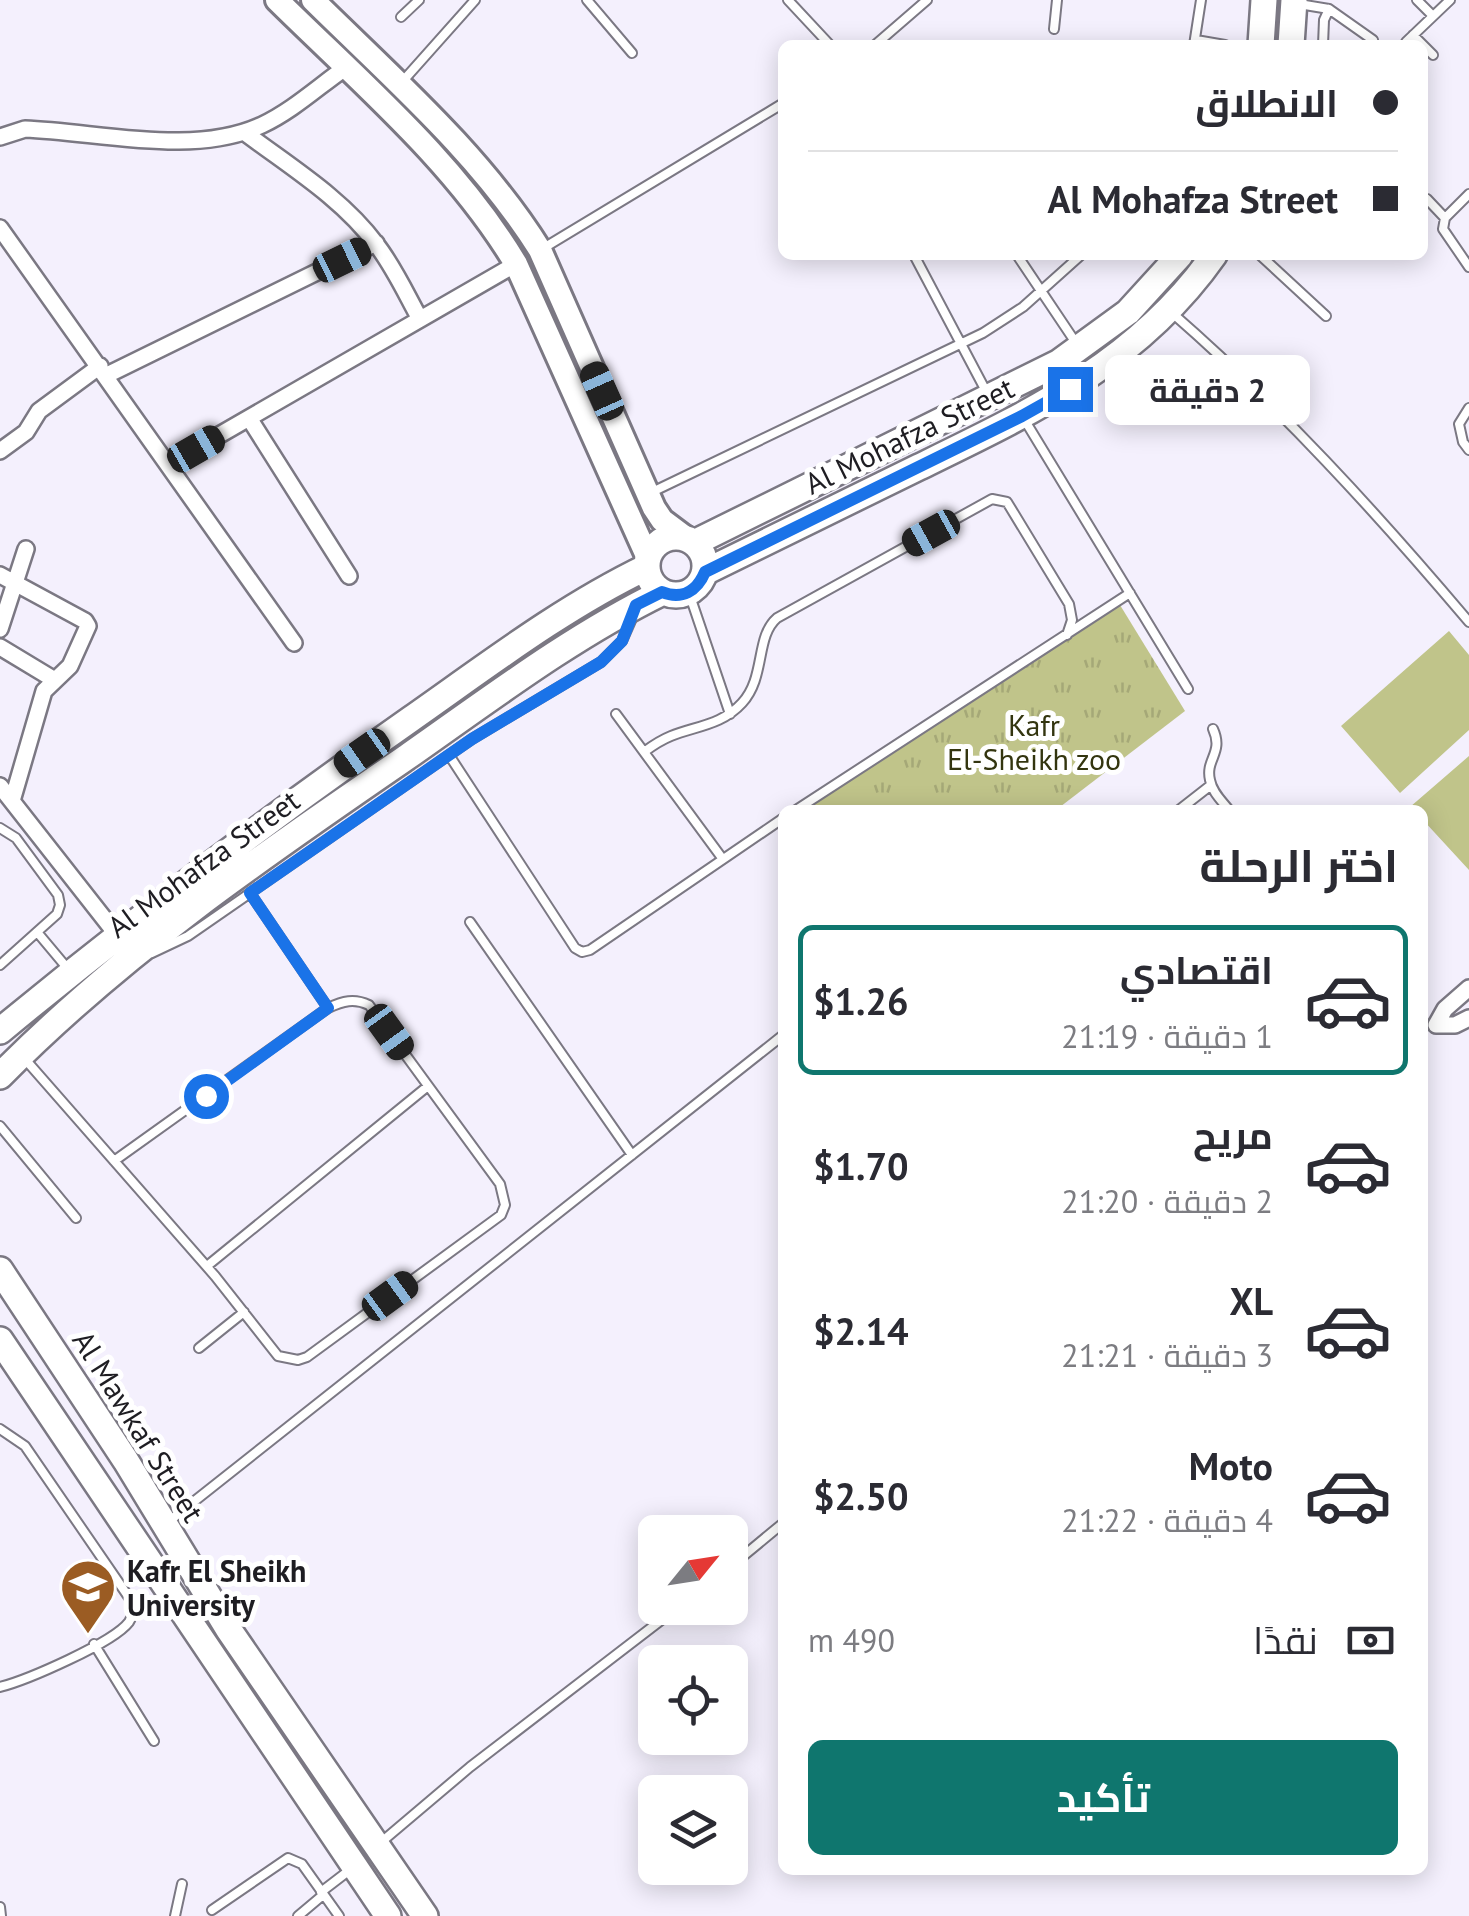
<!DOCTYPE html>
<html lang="ar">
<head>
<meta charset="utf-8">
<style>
  body { margin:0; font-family:"PT Sans",Cairo,sans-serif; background:#f2f2f3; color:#2b2b33; direction:rtl; height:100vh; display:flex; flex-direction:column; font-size:38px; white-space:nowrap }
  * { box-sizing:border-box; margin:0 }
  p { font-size:32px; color:#7c7c81 }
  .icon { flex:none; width:55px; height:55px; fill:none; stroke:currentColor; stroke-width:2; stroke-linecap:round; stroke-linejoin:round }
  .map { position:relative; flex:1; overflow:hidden; direction:ltr }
  .details { position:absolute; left:778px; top:805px; width:650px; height:1070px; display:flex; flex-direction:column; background:#fff; border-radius:15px; box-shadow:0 5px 25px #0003; direction:rtl }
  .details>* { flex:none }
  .guide { position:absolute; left:778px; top:40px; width:650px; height:220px; border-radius:15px; box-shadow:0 5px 25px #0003; direction:rtl; display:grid; align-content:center; height:220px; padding:0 30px; background:#fff }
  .needle { width:65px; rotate:60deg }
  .buttons { position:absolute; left:638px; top:1515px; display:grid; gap:20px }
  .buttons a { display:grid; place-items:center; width:110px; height:110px; border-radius:15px; background:#fff; box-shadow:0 5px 25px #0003; font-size:50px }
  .end { position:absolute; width:45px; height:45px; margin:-22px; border:12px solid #1a73e8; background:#fff; box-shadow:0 0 0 5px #fff }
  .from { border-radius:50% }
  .bubble { position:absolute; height:70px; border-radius:15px; background:#fff; box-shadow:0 5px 25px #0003; font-size:32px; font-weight:700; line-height:70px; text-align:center; direction:rtl }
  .car { position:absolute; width:30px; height:60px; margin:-30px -15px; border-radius:12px; box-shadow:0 0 8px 2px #0007; background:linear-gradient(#222 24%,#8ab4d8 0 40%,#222 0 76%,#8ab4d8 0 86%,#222 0) }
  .guide b { display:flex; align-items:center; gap:35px; height:95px; font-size:38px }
  .guide b+b { border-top:2px solid #e1e1e2 }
  .guide i { width:25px; height:25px; background:#2b2b33 }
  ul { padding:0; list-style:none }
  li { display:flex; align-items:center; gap:30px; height:150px; margin:0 20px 15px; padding:0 10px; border:5px solid transparent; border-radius:15px }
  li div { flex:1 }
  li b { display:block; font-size:38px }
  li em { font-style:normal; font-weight:700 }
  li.active { border-color:#0f766e }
  li>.icon { width:90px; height:90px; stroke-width:1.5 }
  h2 { padding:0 30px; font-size:45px; line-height:120px }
  .pay { display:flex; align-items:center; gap:25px; height:110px; padding:0 30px; font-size:38px }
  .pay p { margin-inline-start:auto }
  .primary-button { display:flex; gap:20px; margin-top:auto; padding:20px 30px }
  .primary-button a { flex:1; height:115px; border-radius:15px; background:#0f766e; color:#fff; font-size:40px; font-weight:700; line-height:115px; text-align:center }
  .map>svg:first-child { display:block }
  .park { fill:url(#park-tufts) }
  .garden { fill:#c0c48a }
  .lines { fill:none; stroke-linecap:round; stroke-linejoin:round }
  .service-casing { stroke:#7b7883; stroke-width:12 }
  .minor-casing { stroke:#7b7883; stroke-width:20 }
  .secondary-casing { stroke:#7b7883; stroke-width:28 }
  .primary-casing { stroke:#7b7883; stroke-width:30 }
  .service { stroke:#fff; stroke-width:8 }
  .minor { stroke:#fff; stroke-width:15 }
  .secondary { stroke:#fff; stroke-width:22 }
  .primary { stroke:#fff; stroke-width:25 }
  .route { stroke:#1a73e8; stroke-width:12 }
  .labels { text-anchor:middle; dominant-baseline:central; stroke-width:10; stroke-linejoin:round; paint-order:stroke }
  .street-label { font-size:30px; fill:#1e1d22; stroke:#fff }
  .park-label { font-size:30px; fill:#33350f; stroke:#fff }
  .poi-label { font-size:30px; font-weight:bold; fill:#1e1d22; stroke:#fff; text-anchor:start }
</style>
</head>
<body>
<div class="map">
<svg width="1469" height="1916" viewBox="0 0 1469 1916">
  <defs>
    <pattern id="park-tufts" width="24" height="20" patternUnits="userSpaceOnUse" patternTransform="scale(2.5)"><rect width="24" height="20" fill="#c0c48a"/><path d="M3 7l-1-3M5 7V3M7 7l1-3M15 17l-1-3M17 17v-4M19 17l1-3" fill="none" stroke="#a5a877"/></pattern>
  </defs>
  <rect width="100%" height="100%" fill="#f4f0fd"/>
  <path class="park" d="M1120 605 1185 711 1056 810H804Z"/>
  <path class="garden" d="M1449 631 1469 655V730L1400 793 1341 726Z
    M1469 756V870L1423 820 1422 810 1410 807Z"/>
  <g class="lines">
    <g class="service-casing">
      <path id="service" d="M587 0 632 53
        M788 0 830 45
        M1417 0 1433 16
        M1299 4 1329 9 1373 40
        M401 17 419 0
        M1054 29 1057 0
        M1413 35 1433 55
        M1196 40 1225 45
        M1406 42 1450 0
        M875 45 927 0
        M1194 45 1201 0
        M1323 45 1324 20 1329 9
        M402 82 475 0
        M1469 194 1445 218 1443 229 1469 267
        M1427 199 1445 218
        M542 249 782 104
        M914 255 987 393
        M1017 255 1076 343
        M1260 255 1326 316
        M1171 312C1280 407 1376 512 1469 622
        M1469 408 1459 424 1463 442 1469 450
        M1024 419 1188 689
        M650 493 983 333 1023 307 1081 255
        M689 593 730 714
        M616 714 722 858
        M1213 729C1224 753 1205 759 1210 780 1212 792 1222 801 1229 810
        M644 752C652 746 661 740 671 736 696 726 722 725 742 703 766 677 755 637 777 618L992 499 1007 502 1069 604 1072 620 1067 635
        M449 755 575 948 582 952 590 950 782 819
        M796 810 1130 593
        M1179 810 1211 785
        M0 828 16 838 58 895 60 905 57 914 0 965
        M250 893 328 1008
        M470 922 632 1155
        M37 932 68 969
        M152 953 188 936 472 739 601 662 622 641 634 614
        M24 1058 215 1276 278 1356 298 1360 307 1357 501 1215 505 1205 500 1184 369 1005C354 998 343 1001 328 1008L114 1161
        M0 1126 76 1218
        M207 1266 428 1086
        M199 1348 244 1312
        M0 1429 25 1446 130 1599C133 1607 134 1614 129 1622 113 1643 27 1680 0 1687
        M168 1522 782 1036
        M730 1567 782 1524
        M94 1644 154 1741
        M379 1844 470 1767 677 1608
        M321 1892 351 1869
        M0 1907 1 1916
        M212 1910 288 1858 302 1864 339 1916
        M175 1916 182 1884
        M298 1916 323 1895"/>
    </g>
    <g class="minor-casing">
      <path id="minor" d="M244 132C289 166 342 198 376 244 394 267 406 294 420 319
        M0 137 25 129C100 132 193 157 262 125 292 111 318 87 345 68
        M0 228 294 643
        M107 375 376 243
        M249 418 349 576
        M0 451 26 432 39 411 100 366
        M169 464 516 264
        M0 575 85 621 88 626 70 666 44 691 12 801
        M0 629 26 549
        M0 647 53 679
        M0 786 117 935
        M1469 988 1445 1009 1436 1025H1455L1469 1018"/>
    </g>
    <g class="secondary-casing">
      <path id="secondary" d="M277 0C361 83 455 162 516 264L648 558
        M313 0C393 79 480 154 540 250L654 508 662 520 686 538"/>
    </g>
    <g class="primary-casing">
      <path id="primary" d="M1261 45 1264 0
        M1291 45 1294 0
        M647 566a29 29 0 1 1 58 0a29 29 0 1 1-58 0Z
        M694 543 1058 363 1128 312 1180 255
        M705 572C776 537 848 502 919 467 1032 412 1139 362 1214 255
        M0 1031C133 921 270 818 411 719 488 665 562 608 647 567
        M0 1076C122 952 264 855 407 757 490 699 571 637 663 592
        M0 1270 126 1461 229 1630 425 1916
        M0 1340 388 1916"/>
    </g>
    <use href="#service" class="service"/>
    <use href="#minor" class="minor"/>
    <use href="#secondary" class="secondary"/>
    <use href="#primary" class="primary"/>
  </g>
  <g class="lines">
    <path class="route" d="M206 1096 328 1008 250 893 472 739 601 662 622 641 636 605 662 592C682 600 697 591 705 572L1022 416 1070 389"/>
  </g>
  <defs>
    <g id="university-pin" transform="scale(2.875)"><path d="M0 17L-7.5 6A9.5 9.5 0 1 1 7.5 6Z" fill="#9b5c23" stroke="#fff"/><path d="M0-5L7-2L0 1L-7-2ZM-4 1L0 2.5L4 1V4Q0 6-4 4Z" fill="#fff"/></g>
  </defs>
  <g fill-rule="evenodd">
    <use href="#university-pin" x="88" y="1587"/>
  </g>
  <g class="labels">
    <g class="street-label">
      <text transform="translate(909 435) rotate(-26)">Al Mohafza Street</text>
      <text transform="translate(203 863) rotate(-36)">Al Mohafza Street</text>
      <text transform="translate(139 1426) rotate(58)">Al Mawkaf Street</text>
    </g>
    <g class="park-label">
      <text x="1034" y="724">Kafr<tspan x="1034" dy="34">El-Sheikh zoo</tspan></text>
    </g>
    <g class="poi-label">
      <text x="127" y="1570">Kafr El Sheikh<tspan x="127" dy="34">University</tspan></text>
    </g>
  </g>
</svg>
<div class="buttons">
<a><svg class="needle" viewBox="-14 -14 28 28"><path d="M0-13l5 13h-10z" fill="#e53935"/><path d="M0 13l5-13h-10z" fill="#7c7c81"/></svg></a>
<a><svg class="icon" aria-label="locate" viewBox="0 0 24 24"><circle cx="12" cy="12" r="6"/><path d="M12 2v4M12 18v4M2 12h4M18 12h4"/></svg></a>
<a><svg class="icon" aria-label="layers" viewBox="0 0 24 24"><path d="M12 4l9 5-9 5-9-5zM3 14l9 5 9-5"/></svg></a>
</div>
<i class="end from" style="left:206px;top:1096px"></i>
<i class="end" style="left:1070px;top:389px"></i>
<div class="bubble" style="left:1105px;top:355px;width:205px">2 دقيقة</div>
<i class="car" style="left:342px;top:260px;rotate:64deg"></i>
<i class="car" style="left:602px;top:391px;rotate:336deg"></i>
<i class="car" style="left:196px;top:449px;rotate:60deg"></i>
<i class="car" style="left:931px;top:533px;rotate:241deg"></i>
<i class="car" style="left:362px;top:753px;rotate:235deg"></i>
<i class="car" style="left:389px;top:1032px;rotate:144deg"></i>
<i class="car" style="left:390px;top:1296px;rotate:54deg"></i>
<div class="guide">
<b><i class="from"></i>الانطلاق</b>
<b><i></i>Al Mohafza Street</b>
</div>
<section class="details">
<h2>اختر الرحلة</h2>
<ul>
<li class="active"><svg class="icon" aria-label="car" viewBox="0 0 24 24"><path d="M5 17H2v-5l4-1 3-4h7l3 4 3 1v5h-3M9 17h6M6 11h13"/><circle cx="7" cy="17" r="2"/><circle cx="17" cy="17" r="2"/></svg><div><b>اقتصادي</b><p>1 دقيقة · 21:19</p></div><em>$1.26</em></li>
<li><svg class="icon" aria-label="car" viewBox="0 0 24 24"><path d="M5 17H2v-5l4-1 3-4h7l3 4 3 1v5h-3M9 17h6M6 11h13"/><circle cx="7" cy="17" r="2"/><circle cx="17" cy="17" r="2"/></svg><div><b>مريح</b><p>2 دقيقة · 21:20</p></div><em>$1.70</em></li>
<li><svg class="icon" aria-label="car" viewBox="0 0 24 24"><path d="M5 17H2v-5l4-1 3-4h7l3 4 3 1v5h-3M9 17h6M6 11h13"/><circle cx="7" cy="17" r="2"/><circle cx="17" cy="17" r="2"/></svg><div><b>XL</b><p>3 دقيقة · 21:21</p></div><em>$2.14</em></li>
<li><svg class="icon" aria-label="car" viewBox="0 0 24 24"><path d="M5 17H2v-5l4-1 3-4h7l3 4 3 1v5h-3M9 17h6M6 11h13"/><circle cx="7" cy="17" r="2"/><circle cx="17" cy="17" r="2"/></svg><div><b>Moto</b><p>4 دقيقة · 21:22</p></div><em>$2.50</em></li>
</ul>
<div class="pay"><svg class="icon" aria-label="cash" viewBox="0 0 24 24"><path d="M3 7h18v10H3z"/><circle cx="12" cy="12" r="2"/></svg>نقدًا<p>490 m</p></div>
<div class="primary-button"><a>تأكيد</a></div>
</section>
</div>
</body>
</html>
